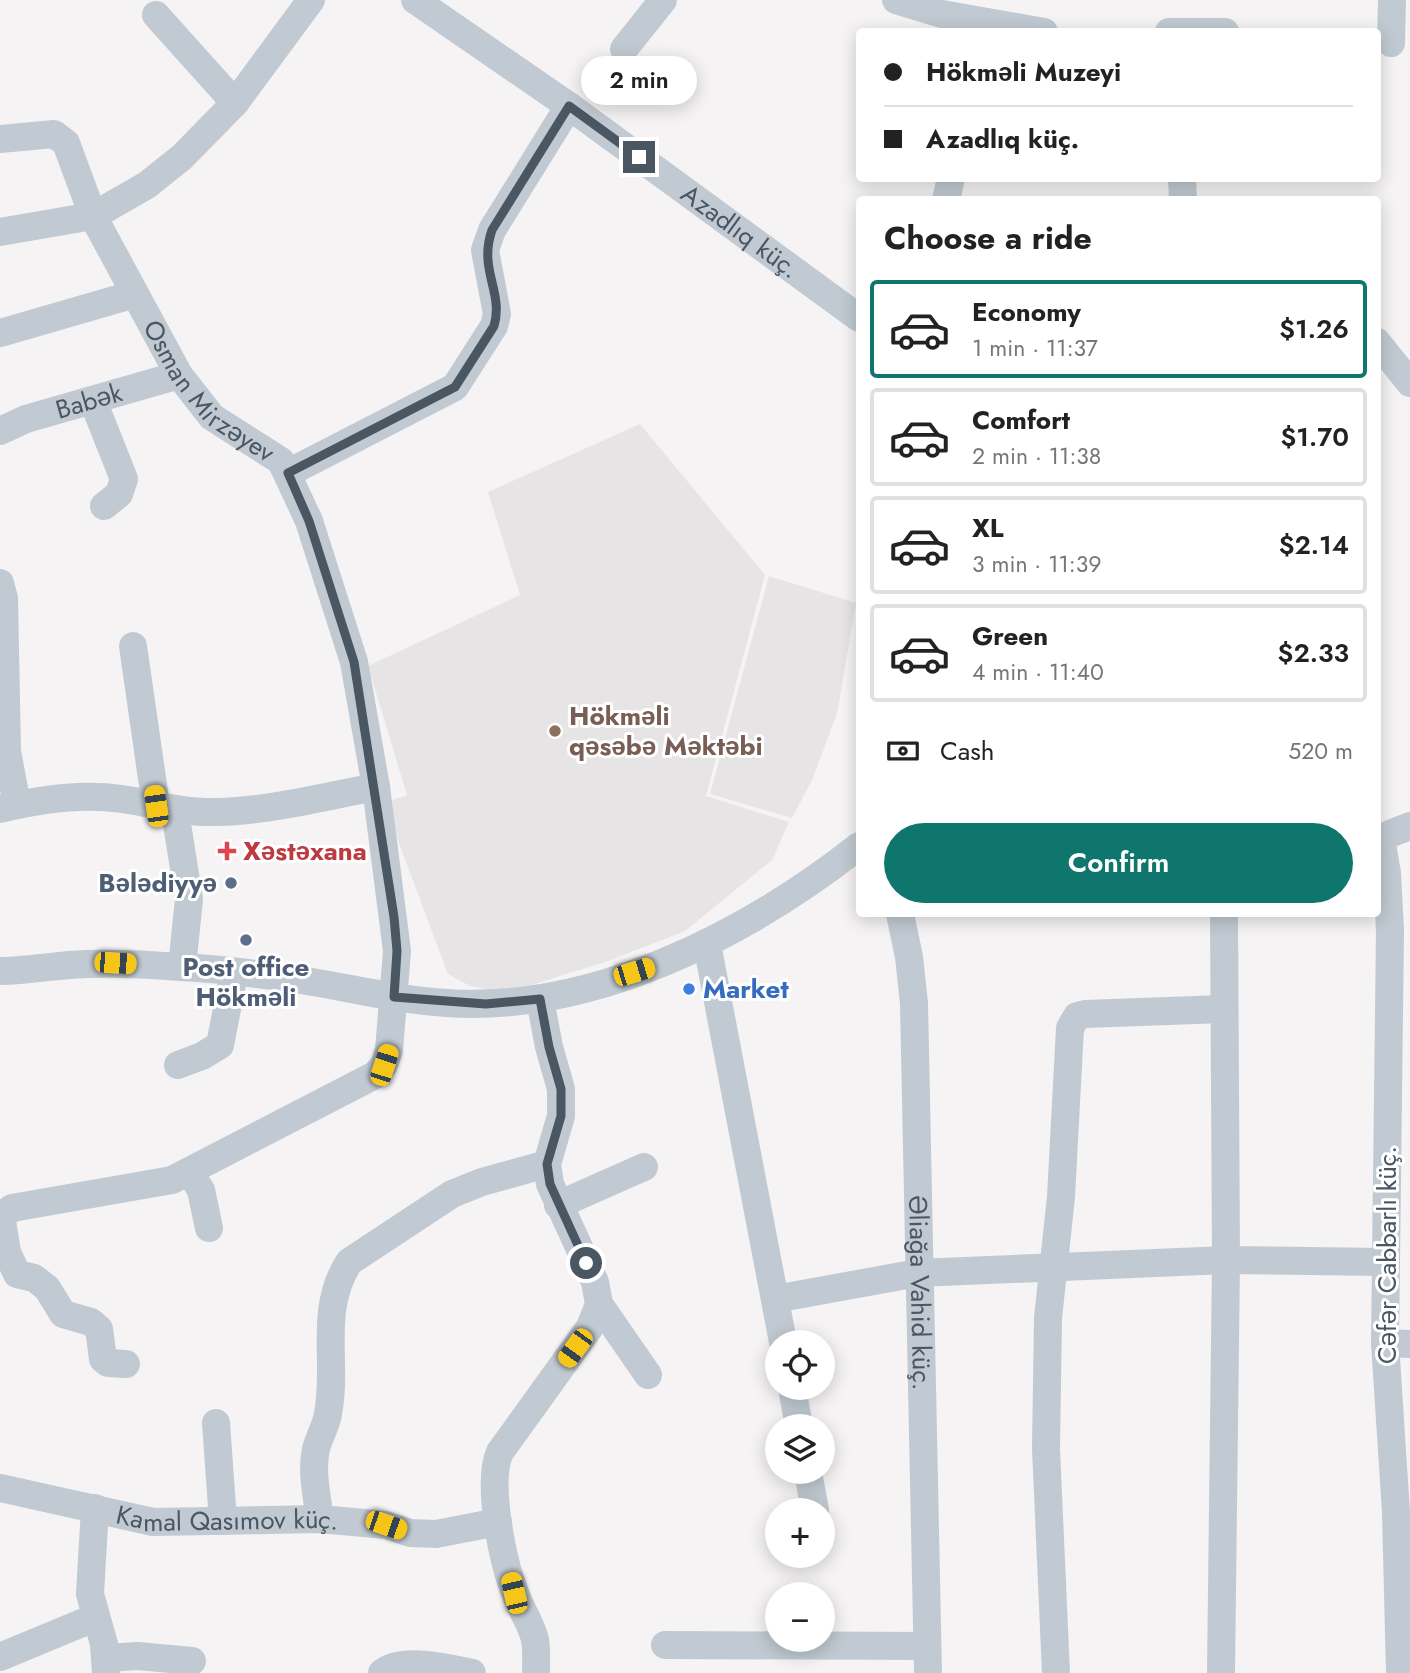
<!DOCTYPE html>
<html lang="en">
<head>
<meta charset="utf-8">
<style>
  body { margin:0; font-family:Jost,sans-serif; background:#f2f2f2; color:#222; height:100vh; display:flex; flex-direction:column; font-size:26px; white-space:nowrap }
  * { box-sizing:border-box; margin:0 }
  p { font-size:23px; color:#767676 }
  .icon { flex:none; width:38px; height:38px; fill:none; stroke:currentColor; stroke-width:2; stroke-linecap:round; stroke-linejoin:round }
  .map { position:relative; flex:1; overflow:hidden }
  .details { position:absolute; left:856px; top:196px; width:525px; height:721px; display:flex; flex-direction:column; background:#fff; border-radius:7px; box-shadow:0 4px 18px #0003 }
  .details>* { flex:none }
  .guide { position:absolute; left:856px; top:28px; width:525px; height:154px; border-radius:7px; box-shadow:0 4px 18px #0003; display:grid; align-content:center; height:154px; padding:0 28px; background:#fff }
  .buttons { position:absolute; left:765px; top:1330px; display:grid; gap:14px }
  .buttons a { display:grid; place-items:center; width:70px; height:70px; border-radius:50%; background:#fff; box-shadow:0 4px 18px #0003; font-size:35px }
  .end { position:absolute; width:32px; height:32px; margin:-16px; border:9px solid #4a5661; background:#fff; box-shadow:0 0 0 4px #fff }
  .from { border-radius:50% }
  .bubble { position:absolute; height:49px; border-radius:24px; background:#fff; box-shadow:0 4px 18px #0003; font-size:23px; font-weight:600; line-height:49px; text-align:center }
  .car { position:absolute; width:21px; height:42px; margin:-21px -10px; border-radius:9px; box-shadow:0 0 5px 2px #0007; background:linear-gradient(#f5c518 24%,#345 0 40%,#f5c518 0 76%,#345 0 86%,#f5c518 0) }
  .guide b { display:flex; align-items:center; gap:24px; height:66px; font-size:26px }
  .guide b+b { border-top:2px solid #e0e0e0 }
  .guide i { width:18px; height:18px; background:#222 }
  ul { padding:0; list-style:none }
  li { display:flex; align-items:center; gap:21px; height:98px; margin:0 14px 10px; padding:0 14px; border:4px solid #e0e0e0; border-radius:7px }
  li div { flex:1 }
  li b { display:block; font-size:26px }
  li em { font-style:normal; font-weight:600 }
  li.active { border-color:#0f766e }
  li>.icon { width:63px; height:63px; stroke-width:1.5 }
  h2 { padding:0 28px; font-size:32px; line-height:84px }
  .pay { display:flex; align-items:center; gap:18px; height:77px; padding:0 28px; font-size:26px }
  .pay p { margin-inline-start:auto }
  .cta { display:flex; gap:14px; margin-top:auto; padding:14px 28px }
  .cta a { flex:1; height:80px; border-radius:42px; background:#0f766e; color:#fff; font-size:28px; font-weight:600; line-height:80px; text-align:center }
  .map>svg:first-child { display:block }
  .education { fill:#e6e4e5 }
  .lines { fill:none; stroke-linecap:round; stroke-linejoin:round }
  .minor { stroke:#c1cad2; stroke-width:28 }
  .route { stroke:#4a5661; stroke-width:9 }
  .education-dot { fill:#8d6e63; stroke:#fff; stroke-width:2.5 }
  .health-dot { fill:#e0444e; stroke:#fff; stroke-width:2.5 }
  .service-dot { fill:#5c6f8a; stroke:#fff; stroke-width:2.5 }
  .shop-dot { fill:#3f7fe0; stroke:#fff; stroke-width:2.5 }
  .labels { text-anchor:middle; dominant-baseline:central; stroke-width:6; stroke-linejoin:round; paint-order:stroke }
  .street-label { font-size:26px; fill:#4a5661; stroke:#fff }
  .education-label { font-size:26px; font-weight:bold; fill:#785e54; stroke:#fff; text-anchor:start }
  .health-label { font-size:26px; font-weight:bold; fill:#be3a42; stroke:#fff; text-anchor:start }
  .service-label { font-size:26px; font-weight:bold; fill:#4e5e75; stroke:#fff; text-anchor:end }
  .shop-label { font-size:26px; font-weight:bold; fill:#366cbe; stroke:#fff; text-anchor:start }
</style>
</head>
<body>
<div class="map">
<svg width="1410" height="1673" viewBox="0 0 1410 1673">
  <rect width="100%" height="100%" fill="#f5f3f3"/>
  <path class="education" d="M640 424 765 575 706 796 789 822 772 860 685 931 608 961 528 986 496 991 470 986 448 974 384 803 407 795 368 666 520 595 488 492Z
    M769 576 856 603 837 714 812 780 792 818 710 794Z"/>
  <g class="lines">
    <g class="minor">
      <path id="s1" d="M415 0 569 106 859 318"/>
      <path d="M896 0 942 14 1044 32"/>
      <path d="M156 15 235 103"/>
      <path d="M1169 32H1225"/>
      <path d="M1391 43 1392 0"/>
      <path d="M624 49 663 0"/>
      <path id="s2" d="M0 139 54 134 66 143 93 216 179 375 212 417 281 461 309 521 354 662 376 787 397 951 389 1050 384 1065 375 1075 172 1180 12 1208 0 1217"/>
      <path d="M1182 178 1183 200"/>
      <path d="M946 200 951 178"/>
      <path d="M0 232 93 216 147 185 182 157 235 103 311 0"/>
      <path d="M0 333 135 294"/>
      <path d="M1377 342 1410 383"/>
      <path d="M93 401 124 479 119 494 104 506"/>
      <path id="s3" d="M0 431 26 419 179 375"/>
      <path d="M288 473 455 387 494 326 497 314 485 250 492 230 569 106"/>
      <path d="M0 583 4 598 7 751 17 805"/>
      <path d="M133 646 156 806"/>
      <path d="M0 809C40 799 81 793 122 799 151 803 177 812 206 812 262 813 321 797 376 787"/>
      <path d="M175 812 189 899 182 967"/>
      <path d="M1381 838 1387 873 1390 931 1385 1343 1396 1512 1400 1673"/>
      <path d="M1377 839 1410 826"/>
      <path id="s4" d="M900 914 909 957 914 1003 928 1673"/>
      <path d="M707 944 783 1342"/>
      <path d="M0 971C23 971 46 967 69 965 106 962 143 964 180 967 220 969 261 974 301 980 350 988 398 1000 447 1003 594 1013 747 934 859 846"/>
      <path d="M178 1065 202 1056 220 1045 234 973"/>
      <path d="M190 1173 201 1190 209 1228"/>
      <path d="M558 1205 644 1167"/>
      <path d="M1 1215 7 1252 17 1274 34 1278 47 1288 63 1314 91 1322 99 1329 103 1359 108 1363 126 1364"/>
      <path d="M775 1299 918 1273 1226 1260 1385 1262"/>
      <path d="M599 1304 648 1375"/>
      <path d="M1385 1343 1410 1344"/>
      <path d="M792 1388 799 1426"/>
      <path d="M216 1423 223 1521"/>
      <path d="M808 1472 815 1510"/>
      <path id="s5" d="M0 1488 153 1522 320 1519 386 1525 410 1533 436 1534 498 1522"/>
      <path d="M95 1508 90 1594 104 1644 106 1673"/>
      <path d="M320 1519C317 1497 311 1471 316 1449 319 1437 326 1426 328 1414 338 1360 318 1311 349 1262L452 1194 482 1182 547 1164"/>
      <path d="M665 1645 927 1646"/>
      <path d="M0 1657 94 1618"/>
      <path d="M106 1658 138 1656 192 1661"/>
      <path d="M382 1673C401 1656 450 1668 472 1673"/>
      <path d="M536 1673C536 1663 537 1651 535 1640 532 1625 521 1610 516 1595 503 1564 486 1482 500 1452L590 1327 599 1304 595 1282 550 1184 547 1164 561 1116V1089L549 1047 540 999"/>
      <path d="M1056 1673 1046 1449 1048 1318 1061 1197 1070 1028 1077 1016 1085 1014 1223 1009"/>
      <path d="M1221 1673 1226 1260 1224 914"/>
    </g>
  </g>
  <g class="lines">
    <path class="route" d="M586 1263 550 1184 547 1164 561 1116V1089L549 1047 540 999 486 1004 394 997 397 951 394 917 354 662 309 521 288 473 455 387 494 326C504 292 478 270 492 230L569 106 639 157"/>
  </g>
  <circle class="education-dot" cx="555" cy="731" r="7"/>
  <path class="health-dot" d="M223.5 840.5h7v7h7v7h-7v7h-7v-7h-7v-7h7z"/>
  <g class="service-dot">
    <circle cx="231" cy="883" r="7"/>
    <circle cx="246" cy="940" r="7"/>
  </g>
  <circle class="shop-dot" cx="689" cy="989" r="7"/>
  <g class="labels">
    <g class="street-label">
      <text stroke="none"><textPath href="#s1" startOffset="399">Azadlıq küç.</textPath></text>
      <text stroke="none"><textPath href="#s2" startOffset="360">Osman Mirzəyev</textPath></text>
      <text stroke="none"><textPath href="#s3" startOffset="94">Babək</textPath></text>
      <text transform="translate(1387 1255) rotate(-90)">Cəfər Cabbarlı küç.</text>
      <text stroke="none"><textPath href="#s4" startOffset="380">Əliağa Vahid küç.</textPath></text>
      <text stroke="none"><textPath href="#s5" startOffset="231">Kamal Qasımov küç.</textPath></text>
    </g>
    <g class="education-label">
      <text x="569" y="716">Hökməli<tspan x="569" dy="30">qəsəbə Məktəbi</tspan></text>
    </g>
    <g class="health-label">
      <text x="243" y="851">Xəstəxana</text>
    </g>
    <g class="service-label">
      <text x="217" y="883">Bələdiyyə</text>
      <text x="246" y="967" text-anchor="middle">Post office<tspan x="246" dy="30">Hökməli</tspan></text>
    </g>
    <g class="shop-label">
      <text x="703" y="989">Market</text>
    </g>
  </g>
</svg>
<div class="buttons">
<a><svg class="icon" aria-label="locate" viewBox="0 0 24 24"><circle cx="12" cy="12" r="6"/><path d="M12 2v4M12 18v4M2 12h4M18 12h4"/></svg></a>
<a><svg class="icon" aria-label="layers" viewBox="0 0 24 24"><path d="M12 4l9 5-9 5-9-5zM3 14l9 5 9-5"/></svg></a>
<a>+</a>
<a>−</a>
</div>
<i class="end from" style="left:586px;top:1263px"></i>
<i class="end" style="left:639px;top:157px"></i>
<div class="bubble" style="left:581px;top:56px;width:116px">2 min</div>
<i class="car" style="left:156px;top:806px;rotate:352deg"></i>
<i class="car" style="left:115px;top:963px;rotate:93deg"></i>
<i class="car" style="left:634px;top:972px;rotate:73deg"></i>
<i class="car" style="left:384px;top:1065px;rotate:18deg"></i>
<i class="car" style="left:575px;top:1348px;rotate:216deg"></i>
<i class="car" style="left:386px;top:1525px;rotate:109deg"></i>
<i class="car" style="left:514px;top:1593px;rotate:347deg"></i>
<div class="guide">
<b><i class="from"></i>Hökməli Muzeyi</b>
<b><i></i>Azadlıq küç.</b>
</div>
<section class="details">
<h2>Choose a ride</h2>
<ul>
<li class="active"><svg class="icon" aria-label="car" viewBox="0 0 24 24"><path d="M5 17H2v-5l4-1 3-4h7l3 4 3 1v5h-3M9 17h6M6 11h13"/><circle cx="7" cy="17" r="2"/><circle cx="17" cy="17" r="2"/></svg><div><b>Economy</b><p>1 min · 11:37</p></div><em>$1.26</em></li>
<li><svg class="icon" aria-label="car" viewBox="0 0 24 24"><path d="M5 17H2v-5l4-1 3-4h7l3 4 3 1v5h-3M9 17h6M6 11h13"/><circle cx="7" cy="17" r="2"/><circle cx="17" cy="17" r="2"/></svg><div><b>Comfort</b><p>2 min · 11:38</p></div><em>$1.70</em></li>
<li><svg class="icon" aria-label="car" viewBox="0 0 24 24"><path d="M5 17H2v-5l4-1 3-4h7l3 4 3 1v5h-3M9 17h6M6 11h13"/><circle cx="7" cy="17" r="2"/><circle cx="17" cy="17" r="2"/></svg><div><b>XL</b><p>3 min · 11:39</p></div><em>$2.14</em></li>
<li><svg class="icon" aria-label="car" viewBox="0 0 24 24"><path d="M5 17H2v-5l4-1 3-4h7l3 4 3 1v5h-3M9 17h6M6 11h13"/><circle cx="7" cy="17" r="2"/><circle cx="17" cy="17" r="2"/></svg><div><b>Green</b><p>4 min · 11:40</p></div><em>$2.33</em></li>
</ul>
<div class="pay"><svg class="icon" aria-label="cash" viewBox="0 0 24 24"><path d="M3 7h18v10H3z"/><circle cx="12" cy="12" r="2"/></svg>Cash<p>520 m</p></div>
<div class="cta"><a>Confirm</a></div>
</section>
</div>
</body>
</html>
